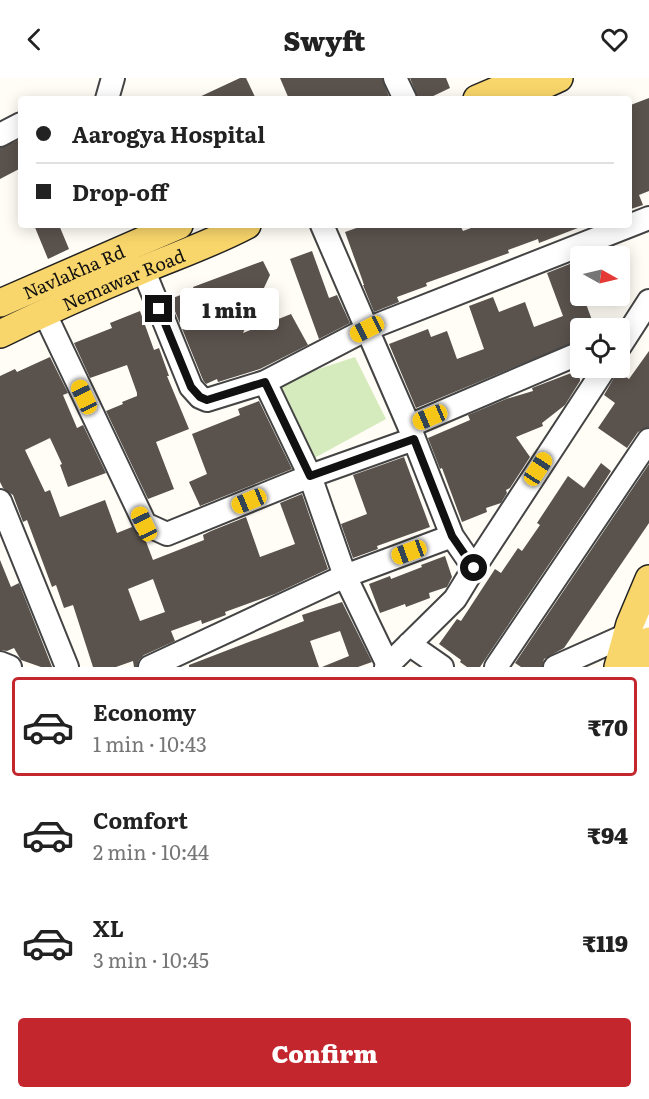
<!DOCTYPE html>
<html lang="en">
<head>
<meta charset="utf-8">
<style>
  body { margin:0; font-family:Literata,serif; background:#f2f2f2; color:#222; height:100vh; display:flex; flex-direction:column; font-size:22px; white-space:nowrap }
  * { box-sizing:border-box; margin:0 }
  p { font-size:20px; color:#767676 }
  .icon { flex:none; width:33px; height:33px; fill:none; stroke:currentColor; stroke-width:2; stroke-linecap:round; stroke-linejoin:round }
  .map { position:relative; height:589px; overflow:hidden }
  .sheet { display:flex; flex-direction:column; background:#fff; flex:1 }
  .sheet>* { flex:none }
  .guide { position:absolute; left:18px; top:18px; width:614px; height:132px; border-radius:6px; box-shadow:0 3px 15px #0003; display:grid; align-content:center; height:132px; padding:0 18px; background:#fff }
  .needle { width:39px; rotate:98deg }
  .tools { position:absolute; left:570px; top:168px; display:grid; gap:12px }
  .tools a { display:grid; place-items:center; width:60px; height:60px; border-radius:6px; background:#fff; box-shadow:0 3px 15px #0003; font-size:30px }
  .end { position:absolute; width:27px; height:27px; margin:-14px; border:8px solid #111; background:#fff; box-shadow:0 0 0 3px #fff }
  .from { border-radius:50% }
  .bubble { position:absolute; height:42px; border-radius:6px; background:#fff; box-shadow:0 3px 15px #0003; font-size:20px; font-weight:800; line-height:42px; text-align:center }
  .car { position:absolute; width:18px; height:36px; margin:-18px -9px; border-radius:8px; box-shadow:0 0 4px 2px #0007; background:linear-gradient(#f5c518 24%,#345 0 40%,#f5c518 0 76%,#345 0 86%,#f5c518 0) }
  .guide b { display:flex; align-items:center; gap:21px; height:57px; font-size:22px }
  .guide b+b { border-top:2px solid #e0e0e0 }
  .guide i { width:15px; height:15px; background:#222 }
  ul { padding:10px 0 0; list-style:none }
  li { display:flex; align-items:center; gap:18px; height:99px; margin:0 12px 9px; padding:0 6px; border:3px solid transparent; border-radius:6px }
  li div { flex:1 }
  li b { display:block; font-size:22px }
  li em { font-style:normal; font-weight:800 }
  li.active { border-color:#c4262e }
  li>.icon { width:54px; height:54px; stroke-width:1.5 }
  .action { display:flex; gap:12px; margin-top:auto; padding:12px 18px }
  .action a { flex:1; height:69px; border-radius:6px; background:#c4262e; color:#fff; font-size:24px; font-weight:800; line-height:69px; text-align:center }
  header { display:flex; justify-content:space-between; align-items:center; height:78px; padding:0 18px; background:#fff; font-size:27px; font-weight:800 }
  .map>svg:first-child { display:block }
  .green { fill:#d5ebbd }
  .building { fill:#5a524d; fill-rule:evenodd }
  .lines { fill:none; stroke-linecap:round; stroke-linejoin:round }
  .minor-casing { stroke:#444; stroke-width:26 }
  .major-casing { stroke:#222; stroke-width:30 }
  .minor { stroke:#fff; stroke-width:22 }
  .major { stroke:#f9d66b; stroke-width:27 }
  .route { stroke:#111; stroke-width:8 }
  .labels { text-anchor:middle; dominant-baseline:central; stroke-width:6; stroke-linejoin:round; paint-order:stroke }
  .street-label { font-size:18px; fill:#111; stroke:#fff }
</style>
</head>
<body>
<header><svg class="icon" aria-label="back" viewBox="0 0 24 24"><path d="M15 5l-7 7 7 7"/></svg>Swyft<svg class="icon" aria-label="heart" viewBox="0 0 24 24"><path d="M12 20l-8-8c-3-5 5-10 8-4 3-6 11-1 8 4z"/></svg></header>
<div class="map">
<svg width="649" height="589" viewBox="0 0 649 589">
  <rect width="100%" height="100%" fill="#fffdf5"/>
  <path class="green" d="M355 279 386 341 307 384 270 307Z"/>
  <path class="building" d="M240 0H246L256 21H195Z
    M280 0H382L390 21H289Z
    M410 0H446L450 10 427 21H418Z
    M649 20V113L639 117 643 127 628 132V28Z
    M21 61V90L0 101V70Z
    M34 147H59L69 171 48 181Z
    M365 147H460L463 153 479 147 583 148 539 165 538 161 508 172 509 175 426 205 427 208 397 219 399 224 374 234 363 207H364L362 201 345 154Z
    M312 173 329 220 337 217 350 245 319 261 290 181Z
    M580 182V218H583L595 250H580V262L416 330 389 266 428 251 431 259 447 253 457 281 484 271 469 228 493 219 499 234 525 224 534 249 563 238 547 195Z
    M263 183 270 197 243 255 291 236 308 267 260 291 218 304 217 301 206 306 203 302 170 221 194 212 193 209Z
    M140 233 154 272 159 270 169 298H167L189 351 156 364 174 411 148 421 106 333 123 326 122 324 137 318V315L127 287 90 300 74 265 112 250 110 245Z
    M649 273V349L638 354 627 370 598 350 615 325 604 317 618 293 629 301Z
    M50 279 68 315 63 317 77 350 83 347 106 395 68 409 60 387 62 386 50 360 25 372 45 414 50 412 60 439 105 422 117 455 132 449 139 458 145 461 153 482 204 462 203 457 211 453 246 439 260 479 295 466 280 425 302 416 328 491 275 516 225 534 226 537 202 546 201 542 171 553 175 563 144 577 139 582 137 589H134L133 583 116 589H93L73 527 64 530 56 507 52 509 27 442 23 444 13 417 3 410 0 404V298L15 291 17 294ZM153 501 165 534 140 543 128 511Z
    M579 292 580 303 565 327 542 345 543 348 516 359 530 379 510 410 506 412 507 415 501 425 486 430 487 434 462 444 442 390 440 391 428 360 470 342 468 337 506 321 533 313 532 310Z
    M259 323 292 391 200 428 189 404 207 396 192 356 240 337 238 331Z
    M404 379 430 449 377 468 378 471 353 480 341 446 367 436 353 397Z
    M601 385 611 393 595 418 480 589H467L460 584 461 582 439 566 457 541 461 543 495 491 501 495 518 470 522 473 540 447 537 445 568 398 584 410Z
    M649 386V445L564 570 544 581 542 589H521L515 585Z
    M445 478 452 499 447 509 429 515 430 520 406 529 405 526 380 535 369 506 390 498 391 501 422 489 421 487Z
    M0 482 11 509 19 505 52 589H41L21 582 14 570 7 573 0 572Z
    M342 524 372 584 358 589H322L349 578 340 553 310 563 319 589H189V587L304 543 302 537Z"/>
  <g class="lines">
    <g class="minor-casing">
      <path id="minor" d="M395 0 405 21
        M107 21 113 0
        M0 57 21 46
        M143 191 191 309 200 319 207 322 265 304 367 251 322 147
        M44 234 145 446 167 456 310 398 345 498 388 587
        M620 268 649 223
        M265 304 310 398 414 361
        M409 348 580 275
        M0 423 67 589
        M474 490 605 290
        M409 566 442 589
        M0 585 10 589
        M150 589 345 498 452 458
        M386 589 455 521 474 490 452 458 409 348 367 251 649 140
        M496 589 649 362
        M555 589 649 547"/>
    </g>
    <g class="major-casing">
      <g id="major">
        <path d="M477 21 526 0"/>
        <path d="M513 21 559 0"/>
        <path id="s1" d="M0 225 179 147"/>
        <path id="s2" d="M0 256C47 233 94 212 142 192 178 177 213 165 247 147"/>
        <path d="M618 589 630 546 649 501"/>
        <path d="M642 589 649 563"/>
      </g>
    </g>
    <use href="#minor" class="minor"/>
    <use href="#major" class="major"/>
  </g>
  <g class="lines">
    <path class="route" d="M159 231 191 309 200 319 207 322 265 304 310 398 414 361 452 458 474 490"/>
  </g>
  <g class="labels">
    <g class="street-label">
      <text stroke="none"><textPath href="#s1" startOffset="80">Navlakha Rd</textPath></text>
      <text stroke="none"><textPath href="#s2" startOffset="135">Nemawar Road</textPath></text>
    </g>
  </g>
</svg>
<div class="tools">
<a><svg class="needle" viewBox="-14 -14 28 28"><path d="M0-13l5 13h-10z" fill="#e53935"/><path d="M0 13l5-13h-10z" fill="#767676"/></svg></a>
<a><svg class="icon" aria-label="locate" viewBox="0 0 24 24"><circle cx="12" cy="12" r="6"/><path d="M12 2v4M12 18v4M2 12h4M18 12h4"/></svg></a>
</div>
<i class="end from" style="left:474px;top:490px"></i>
<i class="end" style="left:159px;top:231px"></i>
<div class="bubble" style="left:180px;top:210px;width:99px">1 min</div>
<i class="car" style="left:367px;top:251px;rotate:243deg"></i>
<i class="car" style="left:84px;top:319px;rotate:335deg"></i>
<i class="car" style="left:430px;top:339px;rotate:247deg"></i>
<i class="car" style="left:538px;top:391px;rotate:33deg"></i>
<i class="car" style="left:249px;top:423px;rotate:248deg"></i>
<i class="car" style="left:144px;top:446px;rotate:335deg"></i>
<i class="car" style="left:409px;top:474px;rotate:250deg"></i>
<div class="guide">
<b><i class="from"></i>Aarogya Hospital</b>
<b><i></i>Drop-off</b>
</div>
</div>
<section class="sheet">
<ul>
<li class="active"><svg class="icon" aria-label="car" viewBox="0 0 24 24"><path d="M5 17H2v-5l4-1 3-4h7l3 4 3 1v5h-3M9 17h6M6 11h13"/><circle cx="7" cy="17" r="2"/><circle cx="17" cy="17" r="2"/></svg><div><b>Economy</b><p>1 min · 10:43</p></div><em>₹70</em></li>
<li><svg class="icon" aria-label="car" viewBox="0 0 24 24"><path d="M5 17H2v-5l4-1 3-4h7l3 4 3 1v5h-3M9 17h6M6 11h13"/><circle cx="7" cy="17" r="2"/><circle cx="17" cy="17" r="2"/></svg><div><b>Comfort</b><p>2 min · 10:44</p></div><em>₹94</em></li>
<li><svg class="icon" aria-label="car" viewBox="0 0 24 24"><path d="M5 17H2v-5l4-1 3-4h7l3 4 3 1v5h-3M9 17h6M6 11h13"/><circle cx="7" cy="17" r="2"/><circle cx="17" cy="17" r="2"/></svg><div><b>XL</b><p>3 min · 10:45</p></div><em>₹119</em></li>
</ul>
<div class="action"><a>Confirm</a></div>
</section>
</body>
</html>
